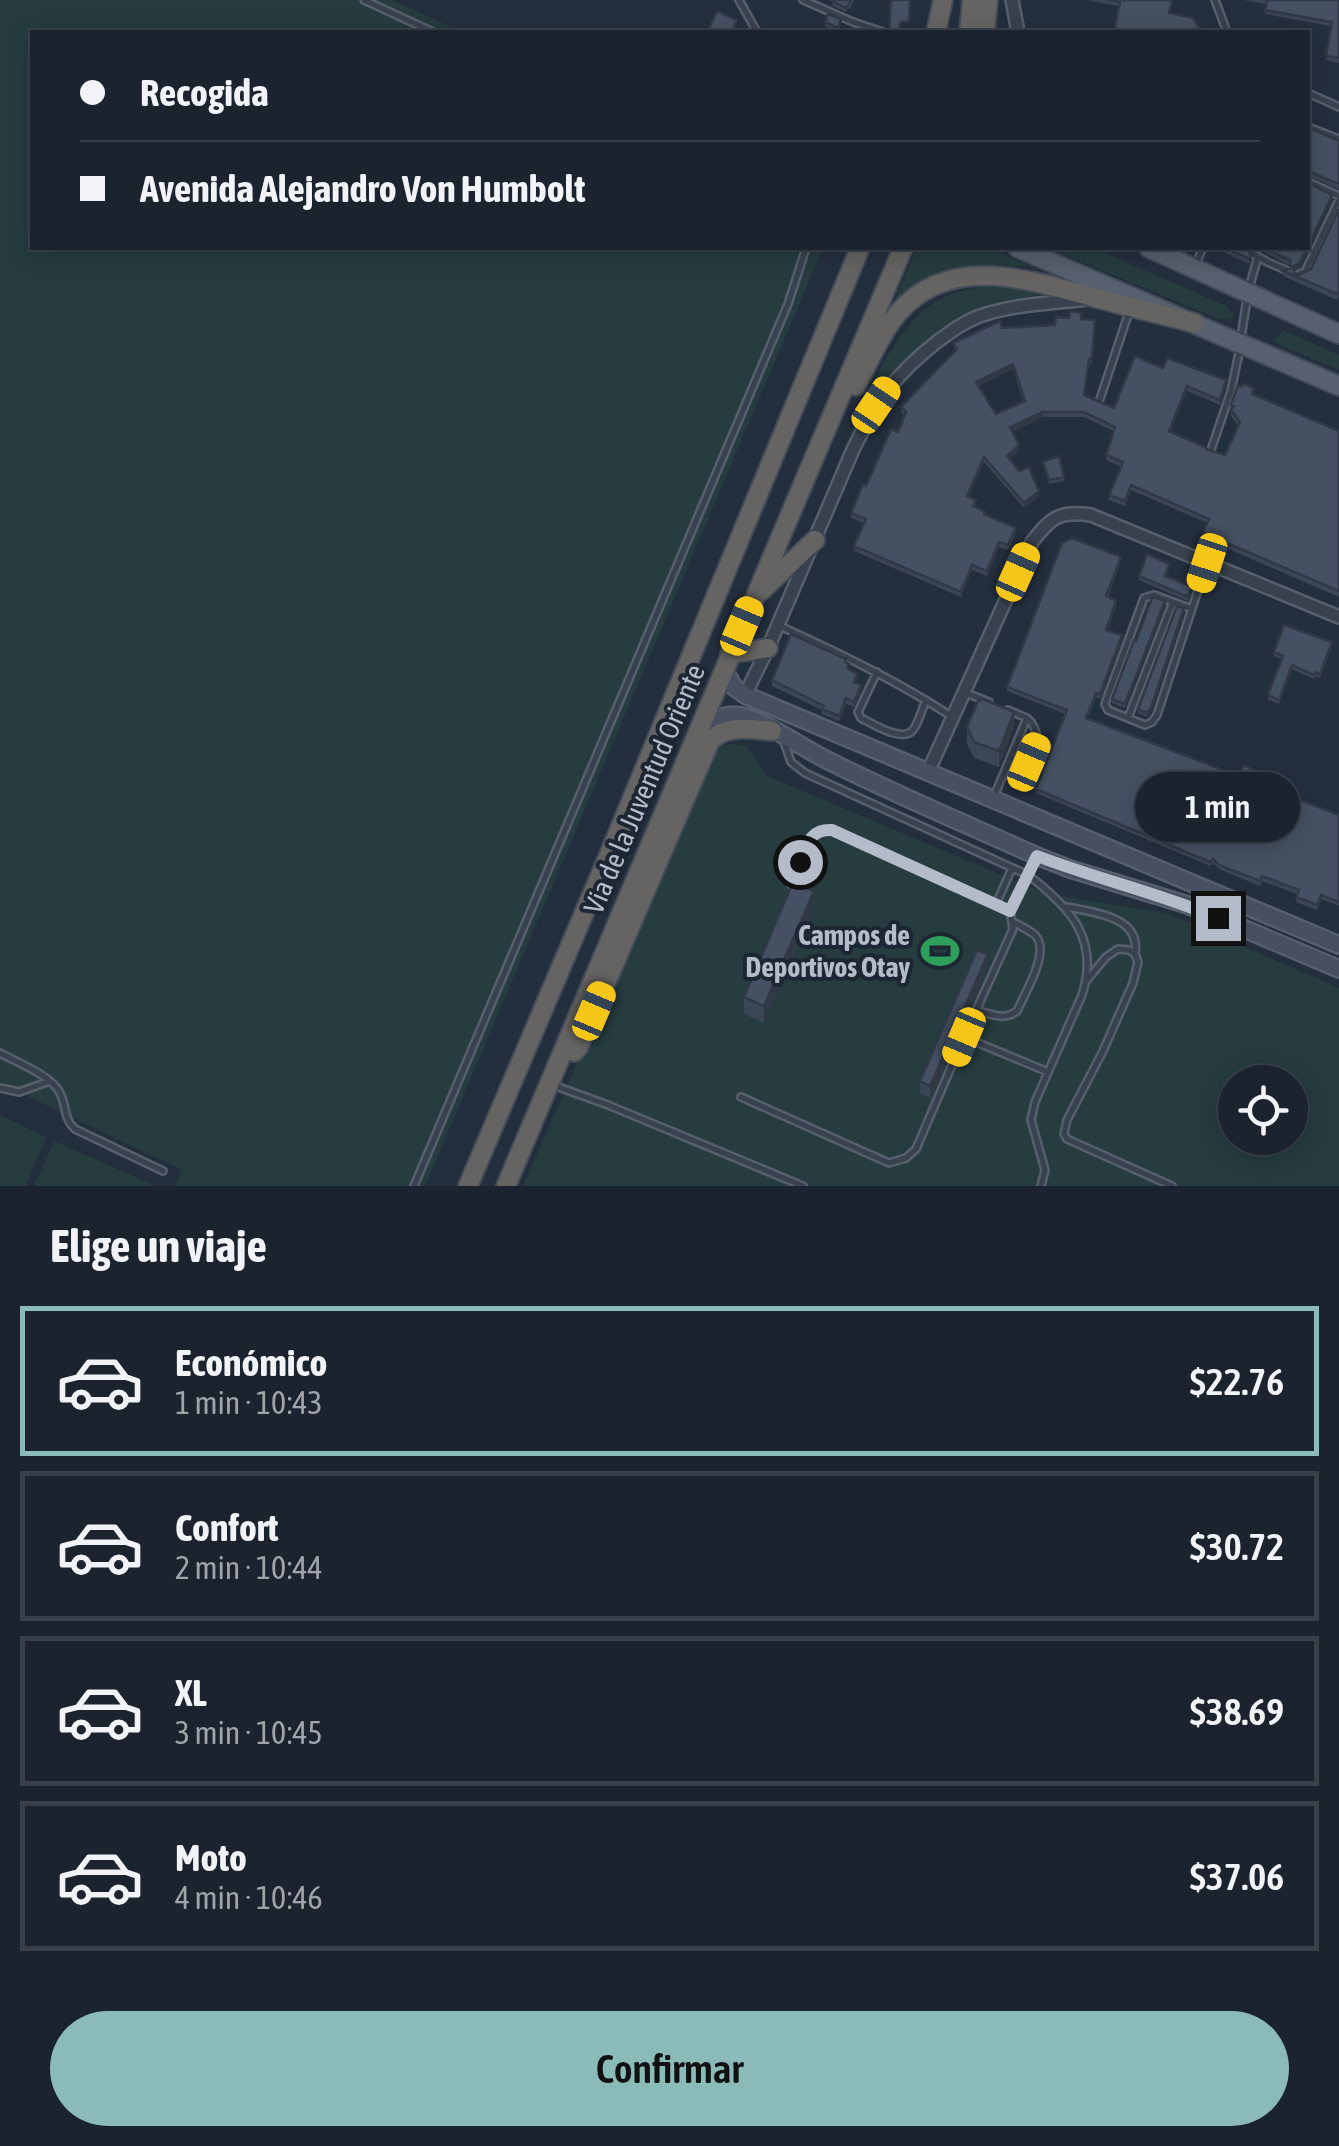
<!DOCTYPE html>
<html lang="es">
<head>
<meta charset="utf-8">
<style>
  body { margin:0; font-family:"Asap Condensed",sans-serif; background:#242b36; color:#f1f3f6; height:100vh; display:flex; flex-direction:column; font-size:38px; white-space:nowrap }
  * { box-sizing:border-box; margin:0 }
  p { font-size:32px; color:#a0a4aa }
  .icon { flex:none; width:55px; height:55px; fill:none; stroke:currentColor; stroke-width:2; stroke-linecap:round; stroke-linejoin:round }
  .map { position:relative; height:1186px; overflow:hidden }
  .sheet { display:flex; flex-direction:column; background:#1b232e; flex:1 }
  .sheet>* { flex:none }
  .guide { position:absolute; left:30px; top:30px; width:1280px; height:220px; border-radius:0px; box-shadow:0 5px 25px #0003,0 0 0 2px #39404a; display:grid; align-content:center; height:220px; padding:0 50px; background:#1b232e }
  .buttons { position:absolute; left:1218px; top:1065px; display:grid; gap:20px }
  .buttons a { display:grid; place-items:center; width:90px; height:90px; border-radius:50%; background:#1b232e; box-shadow:0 5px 25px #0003,0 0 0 2px #39404a; font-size:50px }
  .end { position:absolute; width:45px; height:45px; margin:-22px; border:12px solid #b4bcc9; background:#111; box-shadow:0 0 0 5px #111 }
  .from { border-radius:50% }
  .bubble { position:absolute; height:70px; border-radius:35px; background:#1b232e; box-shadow:0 5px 25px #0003,0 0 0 2px #39404a; font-size:32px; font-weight:600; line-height:70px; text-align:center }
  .car { position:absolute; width:30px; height:60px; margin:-30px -15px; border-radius:12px; box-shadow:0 0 8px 2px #0007; background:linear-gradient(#f5c518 24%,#345 0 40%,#f5c518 0 76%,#345 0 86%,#f5c518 0) }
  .guide b { display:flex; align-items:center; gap:35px; height:95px; font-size:38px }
  .guide b+b { border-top:2px solid #39404a }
  .guide i { width:25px; height:25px; background:#f1f3f6 }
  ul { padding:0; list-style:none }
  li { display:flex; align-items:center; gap:30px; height:150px; margin:0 20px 15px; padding:0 30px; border:5px solid #39404a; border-radius:0px }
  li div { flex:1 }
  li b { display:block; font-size:38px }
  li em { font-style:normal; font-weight:600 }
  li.on { border-color:#8bbbb9 }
  li>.icon { width:90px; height:90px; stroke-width:1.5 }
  h2 { padding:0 50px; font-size:45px; line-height:120px }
  .primary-button { display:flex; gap:20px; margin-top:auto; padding:20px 50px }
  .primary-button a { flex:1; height:115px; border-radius:60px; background:#8bbbb9; color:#111; font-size:40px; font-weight:600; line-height:115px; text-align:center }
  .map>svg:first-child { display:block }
  .green { fill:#263c3f; fill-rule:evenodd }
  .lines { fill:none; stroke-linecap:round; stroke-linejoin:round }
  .service-casing { stroke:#565f6c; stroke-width:10 }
  .minor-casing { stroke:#565f6c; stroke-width:16 }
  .secondary-casing { stroke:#565f6c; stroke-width:20 }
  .primary-casing { stroke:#414a57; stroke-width:22 }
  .trunk-casing { stroke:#434c59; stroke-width:22 }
  .service { stroke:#38414e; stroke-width:5 }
  .minor { stroke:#38414e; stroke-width:11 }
  .secondary { stroke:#465061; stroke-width:15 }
  .primary { stroke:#56606e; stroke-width:18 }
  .trunk { stroke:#656462; stroke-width:18 }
  .wall { fill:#3b4654; fill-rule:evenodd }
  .shaded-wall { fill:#303945 }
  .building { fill:#455162; stroke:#303945; stroke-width:2.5; fill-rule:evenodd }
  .route { stroke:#b4bcc9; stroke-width:12 }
  .labels { text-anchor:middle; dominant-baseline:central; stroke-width:8; stroke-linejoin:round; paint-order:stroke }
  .street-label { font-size:28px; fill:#b4bcc9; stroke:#1d2633 }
  .poi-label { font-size:28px; font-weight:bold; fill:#b4bcc9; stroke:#1d2633; text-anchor:end }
</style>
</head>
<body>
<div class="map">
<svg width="1339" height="1186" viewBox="0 0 1339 1186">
  <rect width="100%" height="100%" fill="#242f3e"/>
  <path class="green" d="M0 0H392L462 32H32V248H823L425 1186H175L182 1170 0 1083Z
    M917 248H989L1032 267 999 265 968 269 883 327Z
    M1048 248H1094L1226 306 1233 314V319H1219Z
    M1014 285 1037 291 1035 300 1010 302 978 309 942 328 907 359 888 380 867 413 820 510C844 452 883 329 939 300 963 287 988 286 1014 285Z
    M1283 330 1339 355V370L1273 342Z
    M729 744 747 746 767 776 1044 893 1166 913 1339 988V1186H523L717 746ZM1235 1082H1290V1138H1235Z
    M0 1115 46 1137 26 1186H0Z
    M54 1141 156 1186H34Z"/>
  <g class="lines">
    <g class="service-casing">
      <path id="service" d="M364 0 433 32
        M739 0 757 32
        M803 0 853 22 883 32
        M1215 0 1227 32
        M1308 93 1339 107
        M1308 127 1339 139
        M1308 182 1339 196
        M1251 248 1253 254 1266 261
        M1267 262 1286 270
        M1196 263 1203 248
        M1299 274 1305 272 1339 200
        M1249 288 1258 257
        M1241 337 1247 299
        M1100 399 1130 309
        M1211 450 1231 391 1240 348
        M1192 609 1154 595 1144 598 1107 698 1105 704 1108 710 1145 725 1152 722 1157 715 1206 566
        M780 626C839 653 897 681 951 716
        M877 672 858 712 861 718C873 724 903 743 913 730 919 722 922 709 926 700
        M966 693 989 702
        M1128 718 1173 602
        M783 739 791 762 805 773 1028 875 1010 911
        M1020 783C1029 762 1048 737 1027 718
        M995 794 1027 718 1008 710
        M1036 858 1028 875C1070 907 1100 939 1082 995L1035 1102 1031 1120 1045 1170 1041 1186
        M791 885 808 840 821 830H832L1010 911 1013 929 964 1037
        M996 904 1012 868
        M1067 907C1094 912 1141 917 1135 953
        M1087 980 1106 957 1118 949 1129 950 1135 954 1138 962 1133 983 1103 1051 1067 1120 1064 1134 1067 1139 1172 1186
        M976 1010C991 1014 1004 1021 1017 1011 1025 993 1051 951 1035 935 1029 930 1020 926 1013 922
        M0 1053C17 1062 52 1076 60 1093 67 1107 63 1118 75 1129L163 1171
        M553 1085 608 1105 803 1186
        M0 1088 19 1092 50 1081
        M741 1097 889 1163 906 1158 916 1149 964 1037 1048 1072
        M414 1186 788 304 806 248"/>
    </g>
    <g class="minor-casing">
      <path id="minor" d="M1012 0 1018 32
        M745 695 768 648 852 452C876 402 894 375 938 341 953 330 968 319 986 314 1018 304 1054 303 1087 299
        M928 772 1032 542C1050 518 1060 510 1091 515L1339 617"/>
    </g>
    <g class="secondary-casing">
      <path id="secondary" d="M724 670 734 687 745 695 1339 945
        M701 731C713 720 724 713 742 716 764 721 803 748 825 759 894 794 966 824 1037 856L1070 869 1188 905 1339 969"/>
    </g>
    <g class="primary-casing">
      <path id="primary" d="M1018 248 1339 386
        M1149 248 1339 334"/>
    </g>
    <g class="trunk-casing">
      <path id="trunk" d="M936 32 943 0
        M969 32 972 0
        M985 32 988 0
        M856 386C869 362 881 332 899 312 951 252 1033 281 1096 298 1129 307 1162 315 1195 323
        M761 591 815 540
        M730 654 768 648
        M574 1052 578 1048 710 741C727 724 750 729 772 731
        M468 1186 608 857 860 248
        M506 1186 903 248"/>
    </g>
    <use href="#service" class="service"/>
    <use href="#minor" class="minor"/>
    <use href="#secondary" class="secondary"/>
    <use href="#primary" class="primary"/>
    <use href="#trunk" class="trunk"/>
  </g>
  <path class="wall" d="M829 0H854L850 9 848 8 846 12 833 6V2Z
    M1086 0H1172L1170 13 1202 32H1114L1119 6Z
    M1243 0H1339V63L1326 60 1331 26 1265 14 1266 4Z
    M825 22 841 24 838 32 825 26Z
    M1308 127 1339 141V189L1308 176Z
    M1332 200 1300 267 1294 271 1299 275 1311 269 1339 209V295L1337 300 1283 276V271L1291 268 1290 266 1257 248H1308Z
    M1225 248 1250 258V264L1225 253Z
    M1081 319 1092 362 1089 364 1084 395 1114 408 1163 368 1226 385 1220 405 1187 391 1170 432 1208 450 1225 455 1238 425 1231 416V405L1254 395 1339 431V597L1203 538V533L1207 523 1131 490 1125 506 1109 500V495L1121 467 1106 460V455L1113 431 1084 417H1043L1012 432 1019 451 1009 459 1039 496 1024 508 984 462 969 497 976 505 975 507 984 514 1016 533 1008 550 999 547 987 576 972 570 961 597 854 551V546L864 523 851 518V513L898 432 904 415 901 412V407L955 351 953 343 1002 328 1055 325ZM1013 369 1023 401 996 414 979 386Z
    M1043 462 1064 477V481L1049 484Z
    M1121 561 1108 597 1116 606 1108 630 1122 640 1100 699 1096 697 1088 718 1239 776 1254 774 1251 781 1339 815V906L1321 899 1317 910 1296 902 1297 894 1262 881 1260 886 1219 869 1213 863 1210 866 1036 793V789L1065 714 1007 691V687Z
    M1169 569 1166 576 1191 590 1188 601 1139 580V576Z
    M1165 606 1125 708 1112 703V699L1136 641Z
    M1184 613 1151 712 1147 717 1138 713V709Z
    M1332 647 1320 678 1316 676 1314 679 1292 669 1279 704 1268 700V695L1282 660 1274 656V652Z
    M846 663 849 669 857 679 855 682 861 690 854 707 846 704 839 721 822 714V710L772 686V680Z
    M967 727 1014 728 999 767 974 758 967 744Z
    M814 907 764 1023 744 1014V997Z
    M988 967 930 1098 920 1094V1081Z"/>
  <path class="shaded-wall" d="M1332 195V200L1300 267 1293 272V267Z
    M1013 364V369L976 387V382Z
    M1187 386V391L1169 436V431Z
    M1043 412V417L1010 432V427Z
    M1019 445V451L1007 461V456Z
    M984 457V462L967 502V496Z
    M1039 491V496L1024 508V503Z
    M999 542V547L987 576V571Z
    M972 565V570L961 597V592Z
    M1165 601V606L1125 708V704Z
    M1184 608V613L1151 712 1147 717V713Z
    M1122 635V640L1100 699V694Z
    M1014 712V728L999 767V751Z
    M814 891V907L764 1023V1006Z
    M988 954V967L930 1098V1086Z"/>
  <path class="building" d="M834 0H852L846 8 833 2Z
    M891 0H910L909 22H901L898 32H889Z
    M1108 0H1172L1169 13 1193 18 1202 32H1147L1131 30 1130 32H1114L1120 2Z
    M1267 0H1339V58L1326 56 1332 22 1265 10Z
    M717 11 737 20 734 27 741 30 740 32H707Z
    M828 14 841 19 838 28 825 22Z
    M1308 127 1339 141V184L1308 171Z
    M1308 183 1332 195 1308 247Z
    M1339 209V290L1337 294 1283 271 1291 268 1290 260 1264 248H1307L1300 262 1293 267 1294 273 1299 275 1311 269Z
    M1225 248H1247L1251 255 1250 259Z
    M1070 311 1081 313V319L1095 320 1092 357 1089 359 1084 395 1114 408 1135 356 1163 368 1167 358 1226 380 1220 400 1187 386 1169 431 1205 447 1208 450 1225 455 1240 422 1231 410 1234 406 1231 405 1238 385 1242 387 1244 384 1254 388 1252 394 1339 431V591L1203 533 1209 519 1131 485 1125 501 1109 495 1123 462 1106 455 1115 427 1084 412H1043L1010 427 1019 445 1007 456 1019 471 1029 467 1039 491 1024 503 984 457 967 496 976 500 973 506 985 512 984 514 1016 528 1008 545 999 542 987 571 972 565 961 592 854 546 866 519 851 513 863 484 866 486 891 429 898 432 906 412 901 407 957 349 953 343 1000 321 1002 328 1055 325 1056 317 1069 318ZM1013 364 1025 401 996 414 976 382Z
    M1059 456 1064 477 1049 480 1043 462Z
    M1072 538 1121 557 1106 596 1116 601 1106 630 1122 635 1100 694 1096 693 1086 718 1239 776 1244 765 1254 770 1249 780 1339 815V902L1321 895 1317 905 1296 897 1299 890 1262 876 1260 881 1219 865 1213 859 1210 862 1036 789 1067 710 1007 687 1062 543Z
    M1147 554 1169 564 1165 576 1191 586 1188 597 1139 576Z
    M1154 597 1165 601 1125 704 1112 699 1134 640 1136 641 1152 598Z
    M1177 606 1184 608 1151 708 1147 713 1138 709Z
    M1284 625 1332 642 1320 674 1316 672 1314 675 1292 665 1279 700 1268 695 1283 656 1274 652Z
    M791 634 846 659 845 662 849 664 847 668 857 674 854 682 861 685 854 702 846 698 839 716 822 709 824 706 772 680Z
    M983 699 1014 712 999 751 974 742 967 727 978 701Z
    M793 882 814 891 764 1006 744 997Z
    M977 950 988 954 930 1086 920 1081Z"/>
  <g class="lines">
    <path class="route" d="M800 862C807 844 810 829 832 830L1010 911 1037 856C1097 879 1159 893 1218 918"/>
  </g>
  <defs>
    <g id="stadium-bare" transform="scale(3)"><path d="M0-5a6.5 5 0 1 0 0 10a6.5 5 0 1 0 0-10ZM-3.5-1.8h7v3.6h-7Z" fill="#2e9e5b" stroke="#1d2633" stroke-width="2.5" paint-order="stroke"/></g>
  </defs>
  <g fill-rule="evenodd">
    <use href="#stadium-bare" x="940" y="951"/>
  </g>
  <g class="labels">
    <g class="street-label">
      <text transform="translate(644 789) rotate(-67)">Via de la Juventud Oriente</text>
    </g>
    <g class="poi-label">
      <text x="910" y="935">Campos de<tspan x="910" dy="32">Deportivos Otay</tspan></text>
    </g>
  </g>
</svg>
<div class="buttons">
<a><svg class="icon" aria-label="locate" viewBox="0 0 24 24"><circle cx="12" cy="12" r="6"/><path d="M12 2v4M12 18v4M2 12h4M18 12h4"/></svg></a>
</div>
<i class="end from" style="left:800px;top:862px"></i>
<i class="end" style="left:1218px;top:918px"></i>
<div class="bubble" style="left:1135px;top:772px;width:165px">1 min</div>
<i class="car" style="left:876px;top:405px;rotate:34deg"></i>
<i class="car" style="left:1207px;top:563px;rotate:198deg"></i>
<i class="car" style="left:1018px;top:572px;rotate:24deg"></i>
<i class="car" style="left:742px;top:626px;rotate:23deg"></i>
<i class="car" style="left:1029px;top:762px;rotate:23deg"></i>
<i class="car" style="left:594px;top:1011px;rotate:23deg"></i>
<i class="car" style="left:964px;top:1037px;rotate:203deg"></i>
<div class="guide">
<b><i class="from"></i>Recogida</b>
<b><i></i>Avenida Alejandro Von Humbolt</b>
</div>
</div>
<section class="sheet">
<h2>Elige un viaje</h2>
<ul>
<li class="on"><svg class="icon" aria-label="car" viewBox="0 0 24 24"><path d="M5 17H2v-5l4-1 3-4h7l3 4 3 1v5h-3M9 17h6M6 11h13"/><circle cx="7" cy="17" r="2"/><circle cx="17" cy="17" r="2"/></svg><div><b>Económico</b><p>1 min · 10:43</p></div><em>$22.76</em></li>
<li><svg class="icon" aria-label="car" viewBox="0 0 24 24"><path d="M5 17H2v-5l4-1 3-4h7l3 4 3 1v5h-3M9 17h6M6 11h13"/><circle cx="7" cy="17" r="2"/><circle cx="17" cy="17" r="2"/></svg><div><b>Confort</b><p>2 min · 10:44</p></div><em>$30.72</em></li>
<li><svg class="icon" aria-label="car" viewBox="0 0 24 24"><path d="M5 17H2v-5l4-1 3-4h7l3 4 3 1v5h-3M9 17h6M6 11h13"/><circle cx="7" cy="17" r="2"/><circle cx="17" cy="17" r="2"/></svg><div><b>XL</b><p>3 min · 10:45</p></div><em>$38.69</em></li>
<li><svg class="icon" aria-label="car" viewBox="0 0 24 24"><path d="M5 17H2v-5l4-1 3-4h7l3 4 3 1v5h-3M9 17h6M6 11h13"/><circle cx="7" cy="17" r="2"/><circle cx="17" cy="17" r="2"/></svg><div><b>Moto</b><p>4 min · 10:46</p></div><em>$37.06</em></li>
</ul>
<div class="primary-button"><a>Confirmar</a></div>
</section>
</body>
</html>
